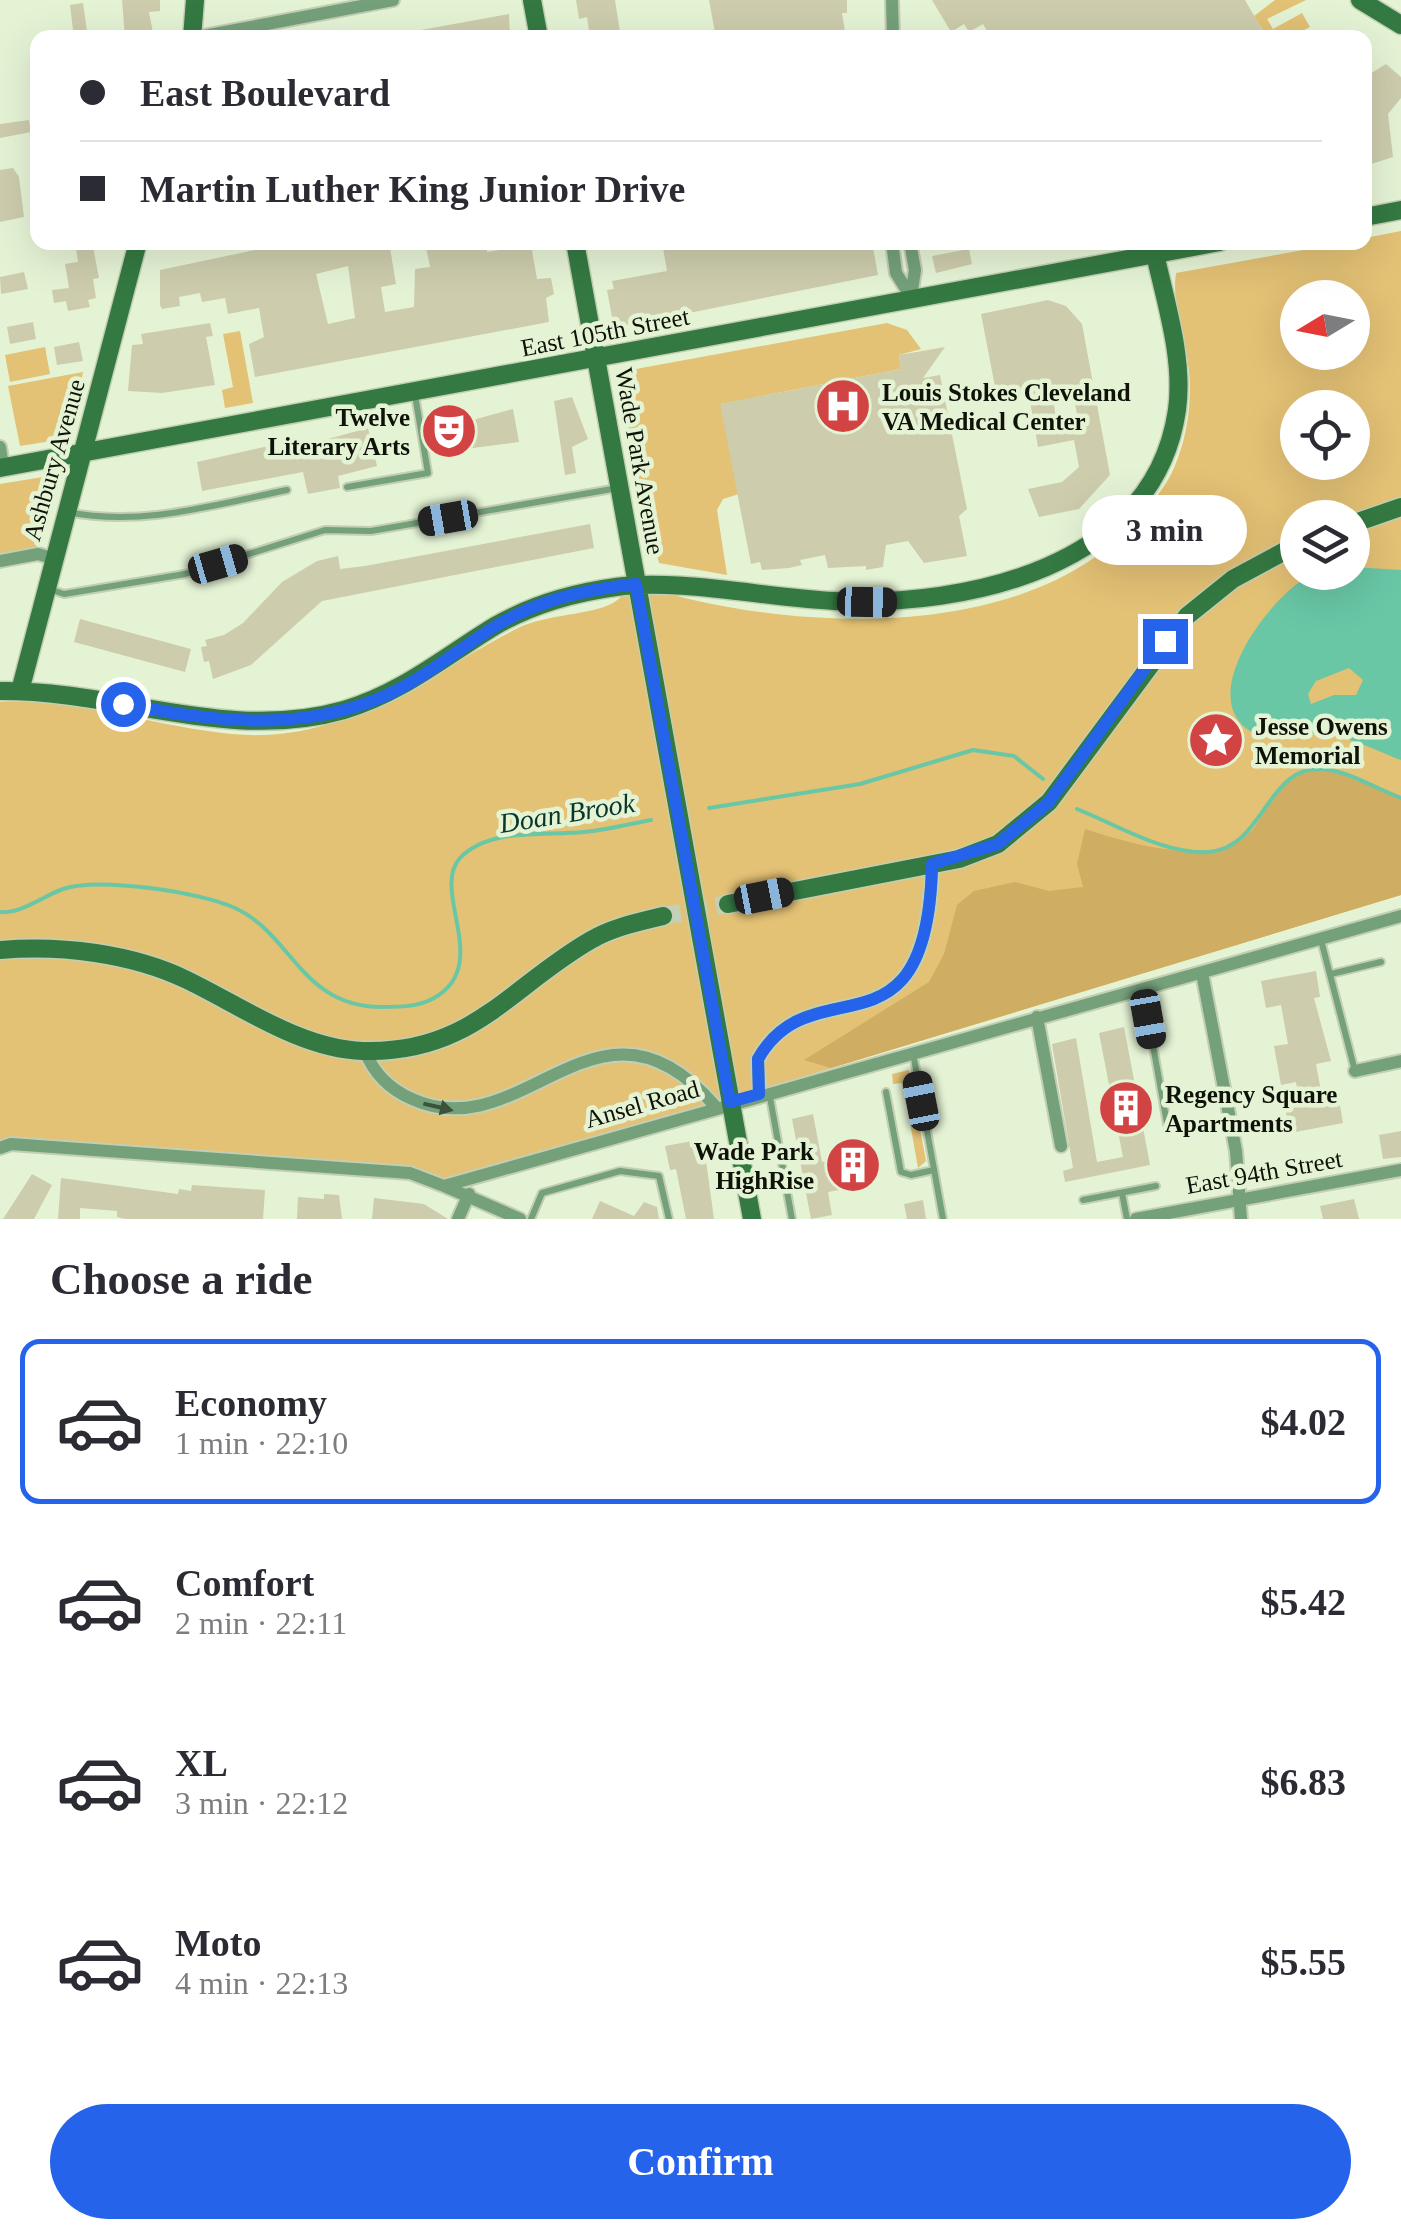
<!DOCTYPE html>
<html lang="en">
<head>
<meta charset="utf-8">
<style>
  body { margin:0; font-family:"Times New Roman",serif; background:#f7f7f7; color:#2b2b33; height:100vh; display:flex; flex-direction:column; font-size:38px; white-space:nowrap }
  * { box-sizing:border-box; margin:0 }
  p { font-size:32px; color:#7c7c81 }
  .icon { flex:none; width:55px; height:55px; fill:none; stroke:currentColor; stroke-width:2; stroke-linecap:round; stroke-linejoin:round }
  .map { position:relative; height:1219px; overflow:hidden }
  .drawer { display:flex; flex-direction:column; background:#fff; flex:1 }
  .drawer>* { flex:none }
  .guide { position:absolute; left:30px; top:30px; width:1342px; height:220px; border-radius:20px; box-shadow:0 10px 40px #0002; display:grid; align-content:center; height:220px; padding:0 50px; background:#fff }
  .needle { width:65px; rotate:260deg }
  .controls { position:absolute; left:1280px; top:280px; display:grid; gap:20px }
  .controls a { display:grid; place-items:center; width:90px; height:90px; border-radius:50%; background:#fff; box-shadow:0 10px 40px #0002; font-size:50px }
  .end { position:absolute; width:45px; height:45px; margin:-22px; border:12px solid #2563eb; background:#fff; box-shadow:0 0 0 5px #fff }
  .from { border-radius:50% }
  .bubble { position:absolute; height:70px; border-radius:35px; background:#fff; box-shadow:0 10px 40px #0002; font-size:32px; font-weight:700; line-height:70px; text-align:center }
  .car { position:absolute; width:30px; height:60px; margin:-30px -15px; border-radius:12px; box-shadow:0 0 8px 2px #0007; background:linear-gradient(#222 24%,#8ab4d8 0 40%,#222 0 76%,#8ab4d8 0 86%,#222 0) }
  .guide b { display:flex; align-items:center; gap:35px; height:95px; font-size:38px }
  .guide b+b { border-top:2px solid #e1e1e2 }
  .guide i { width:25px; height:25px; background:#2b2b33 }
  ul { padding:0; list-style:none }
  li { display:flex; align-items:center; gap:30px; height:165px; margin:0 20px 15px; padding:0 30px; border:5px solid transparent; border-radius:20px }
  li div { flex:1 }
  li b { display:block; font-size:38px }
  li em { font-style:normal; font-weight:700 }
  li.on { border-color:#2563eb }
  li>.icon { width:90px; height:90px; stroke-width:1.5 }
  h2 { padding:0 50px; font-size:45px; line-height:120px }
  .primary-button { display:flex; gap:20px; margin-top:auto; padding:20px 50px }
  .primary-button a { flex:1; height:115px; border-radius:60px; background:#2563eb; color:#fff; font-size:40px; font-weight:700; line-height:115px; text-align:center }
  .map>svg:first-child { display:block }
  .green { fill:#e3c175; fill-rule:evenodd }
  .forest { fill:#cfad62 }
  .water { fill:#69c7a6; fill-rule:evenodd }
  .lines { fill:none; stroke-linecap:round; stroke-linejoin:round }
  .stream { stroke:#69c7a6; stroke-width:4 }
  .building { fill:#cdccad; fill-rule:evenodd }
  .secondary-tunnel { stroke:#c5d1b6; stroke-width:18; stroke-dasharray:18 9; stroke-linecap:butt }
  .lane-casing { stroke:#c3cfb4; stroke-width:10 }
  .street-casing { stroke:#c3cfb4; stroke-width:16 }
  .secondary-casing { stroke:#c3cfb4; stroke-width:21 }
  .lane { stroke:#74a07a; stroke-width:6 }
  .street { stroke:#74a07a; stroke-width:12 }
  .secondary { stroke:#347942; stroke-width:18 }
  .oneway { fill:#3c523b }
  .route { stroke:#2563eb; stroke-width:12 }
  .labels { text-anchor:middle; dominant-baseline:central; stroke-width:9; stroke-linejoin:round; paint-order:stroke }
  .street-label { font-size:25px; fill:#0e1208; stroke:#e5f3d5 }
  .poi-label { font-size:25px; font-weight:bold; fill:#0e1208; stroke:#e5f3d5; text-anchor:start }
  .water-label { font-size:28px; font-style:italic; fill:#0a3629; stroke:#e5f3d5 }
</style>
</head>
<body>
<div class="map">
<svg width="1401" height="1219" viewBox="0 0 1401 1219">
  <rect width="100%" height="100%" fill="#e5f3d5"/>
  <path class="green" d="M1275 0H1306L1267 19 1273 29 1302 13 1310 27 1291 37H1267L1254 16Z
    M1401 231V895L444 1186 410 1173 0 1148V702C80 698 154 727 232 734 343 745 426 675 518 628 546 614 592 615 613 603 621 598 629 590 636 584 782 632 1022 646 1134 523 1149 506 1165 489 1174 468 1187 438 1192 403 1189 371 1186 338 1171 306 1176 273L1342 243 1365 242V238ZM1298 298H1352V352H1298ZM1298 408H1352V462H1298ZM1298 518H1352V572H1298Z
    M887 323 907 330 921 349 899 355 901 369 721 404 739 494 723 499 717 510 727 575 659 563 633 461 620 376 625 371Z
    M240 331 253 403 225 408 222 390 233 387 223 334Z
    M45 347 50 374 10 382 5 355Z
    M83 372 70 438 20 446 8 386Z
    M55 475 37 548 0 556V484Z
    M909 1070 926 1161 918 1168 903 1083 893 1084 892 1074Z"/>
  <path class="forest" d="M1309 770H1332L1401 798V895L831 1068 804 1060 929 982 944 954 957 905 974 891 1015 882 1049 891 1083 887 1077 864 1085 829C1131 844 1223 872 1256 825 1272 801 1279 779 1309 770Z"/>
  <path class="water" d="M1353 567 1401 570V760C1369 748 1342 731 1306 734 1284 735 1268 744 1247 729 1198 692 1270 598 1307 577 1321 570 1338 572 1352 572ZM1349 668 1363 680 1356 695H1334L1311 704 1308 694 1316 681Z"/>
  <g class="lines">
    <path class="stream" d="M709 808 860 784 973 750 1014 756 1043 779
      M1077 809C1117 825 1165 855 1209 852 1267 847 1266 759 1329 770 1354 774 1377 789 1401 798
      M0 912C21 914 43 896 63 889 99 877 201 892 235 908 292 934 301 1007 382 1007 400 1007 418 1007 434 998 493 965 430 891 460 858 489 827 546 836 584 832 607 830 629 824 651 820"/>
  </g>
  <path class="building" d="M122 0H160V11L149 12 154 38H125Z
    M576 0H615L621 38H590L587 17 579 19Z
    M709 0H847V13H842L846 38H716Z
    M932 0H1245L1267 38H991L983 24 969 32 964 24 951 32Z
    M83 3 88 38H74L70 5Z
    M509 14 510 38H411L410 32Z
    M1386 64 1401 77V98L1388 114 1393 157 1365 166V77Z
    M29 120 31 132 0 138V124Z
    M13 168 19 177 24 217 0 222V170Z
    M75 242H92L99 278 93 279 96 298 88 300 90 307 68 311 66 301 54 303 52 290 69 288 65 264 78 262Z
    M293 242H389L396 284 381 287 385 312 414 307 415 269 430 267 425 242H486L487 252 531 245 537 279 551 278 554 294 546 298 549 322 255 377 249 344 264 337 259 308 228 314 225 298 202 302 200 293 179 297 180 306 162 309 160 305V270ZM348 266 355 318 328 324 316 274Z
    M662 242H872L878 275 614 328 607 290 614 289 612 281 667 271Z
    M969 249 972 264 936 273 932 256Z
    M24 272 28 289 1 294 0 277Z
    M1048 300 1066 306 1082 324 1110 475 1079 509 1039 517 1028 489 1062 482 1079 467 1074 440 1038 447 1029 396 998 402 981 314ZM1072 388 1077 414 1056 418 1052 392Z
    M33 322 36 339 10 344 7 327Z
    M210 323 213 336 206 337 215 385 162 393 128 391 132 345 143 344 141 334Z
    M79 342 83 361 57 365 54 347Z
    M945 347 923 378 940 375 967 509 959 516 967 556 924 563 908 541 886 545 883 567 866 570V566L828 568 825 555 800 560 802 565 789 568 762 570 760 562 751 564 720 404 901 369 899 355Z
    M572 397 588 439 572 447 576 473 565 475 554 401Z
    M513 409 519 442 442 452 437 422 457 419 458 424Z
    M368 428 377 466 338 476 340 488 308 494 303 472 202 491 197 462 264 447H299Z
    M590 524 594 548 322 601 251 665 213 679 209 661 204 662 201 647 207 646 205 640 224 635 243 623 282 582 317 561 338 556 340 569 365 566Z
    M80 619 191 649 185 672 74 642Z
    M1316 971 1320 997 1314 998 1331 1061 1316 1064 1323 1102 1339 1100 1343 1123 1290 1133 1285 1108 1300 1106 1296 1082 1281 1085 1274 1046 1288 1044 1281 1005 1266 1008 1261 981Z
    M1124 1027 1150 1165 1065 1182 1063 1171 1073 1168 1052 1044 1076 1038 1097 1162 1123 1157 1099 1033Z
    M813 1114 822 1162 869 1153 875 1183 828 1192 832 1215 811 1219 792 1119Z
    M1401 1131V1157L1383 1159 1379 1135Z
    M703 1139 714 1219H686L676 1169 670 1170 665 1146Z
    M32 1174 52 1185 34 1219H3Z
    M61 1178 178 1194 179 1189 191 1191 192 1185 265 1190 263 1219H126L117 1217V1211L80 1208V1219H58Z
    M324 1194 339 1195 342 1219H297L298 1197 324 1199Z
    M374 1198 424 1204 448 1219H372Z
    M1354 1199 1359 1219H1323L1320 1206Z
    M923 1200 926 1219H907L904 1204Z
    M600 1201 634 1216 644 1202 657 1207 659 1219H592Z"/>
  <g class="lines">
    <path class="secondary-tunnel" d="M663 916 728 904"/>
    <g class="lane-casing">
      <path id="lane" d="M347 487 428 473 415 395
        M67 512C142 527 213 505 287 490
        M49 589 64 594 185 574 325 530 371 531 618 488
        M1321 940 1355 1071
        M1331 974 1381 962
        M1143 990 1168 1129
        M913 1053 943 1219
        M769 1092 792 1219
        M886 1092 901 1172 911 1175 934 1170
        M1122 1193 1127 1219
        M1083 1200 1156 1186
        M531 1219 542 1193 620 1171 659 1176 669 1219"/>
    </g>
    <g class="street-casing">
      <path id="street" d="M892 0 893 38
        M193 38 393 0
        M892 242 896 273 911 297
        M910 242 915 270 911 297
        M0 447 3 467
        M0 561 38 554 52 558
        M1202 973 1236 1151 1241 1219
        M1037 1017 1061 1146
        M365 1051C374 1074 389 1089 412 1099 524 1150 598 971 715 1106
        M1355 1071 1401 1061
        M759 1093 758 1059C812 962 928 1070 932 864
        M0 1148 11 1144 410 1173 444 1186 1401 916
        M444 1186 520 1219
        M458 1219 469 1194
        M1136 1219 1401 1170"/>
    </g>
    <g class="secondary-casing">
      <path id="secondary" d="M532 0 539 38
        M1360 0 1401 25
        M192 38 195 0
        M1365 217 1401 210
        M575 242 752 1219
        M0 468 1220 242
        M1352 524 1401 507
        M0 691C117 690 228 743 344 710 402 693 444 657 495 626 533 604 572 593 616 587 675 578 770 598 834 601 966 607 1154 568 1177 410 1184 359 1166 304 1155 254
        M20 691 138 242
        M728 904 959 859 998 844 1049 802 1187 616 1233 579 1298 544
        M0 950C61 945 131 953 187 980 241 1006 301 1049 363 1051 472 1054 509 987 591 940 613 927 639 922 663 916"/>
    </g>
    <use href="#lane" class="lane"/>
    <use href="#street" class="street"/>
    <use href="#secondary" class="secondary"/>
  </g>
  <defs><path id="oneway-solid" d="M-6-.8H1V-3.2L6.5 0L1 3.2V.8H-6Z" transform="scale(2.5)"/></defs>
  <use class="oneway" href="#oneway-solid" transform="translate(438 1107) rotate(13)"/>
  <g class="lines">
    <path class="route" d="M123 704C212 721 294 733 380 698 421 681 455 652 491 629 536 600 584 590 636 584L730 1102 759 1094 758 1059C813 962 928 1070 932 864L998 844 1049 802 1165 641"/>
  </g>
  <defs>
    <g id="hospital-disc" transform="scale(2.875)"><circle r="9.5" fill="#d24344" stroke="#e5f3d5"/><path d="M-5-5h3v3.5h4V-5h3V5h-3V1.5h-4V5h-3Z" fill="#fff"/></g>
    <g id="theatre-disc" transform="scale(2.875)"><circle r="9.5" fill="#d24344" stroke="#e5f3d5"/><path d="M-5-5.5Q0-4 5-5.5V0Q5 5 0 6Q-5 5-5 0ZM-3.3-2.5H-1v1.5H-3.3ZM1-2.5H3.3v1.5H1ZM-2.8 1Q0 5.5 2.8 1Z" fill="#fff"/></g>
    <g id="sight-disc" transform="scale(2.875)"><circle r="9.5" fill="#d24344" stroke="#e5f3d5"/><path d="M0-6L1.8-2.2L6-1.7L2.9 1.2L3.7 5.4L0 3.3L-3.7 5.4L-2.9 1.2L-6-1.7L-1.8-2.2Z" fill="#fff"/></g>
    <g id="building-disc" transform="scale(2.875)"><circle r="9.5" fill="#d24344" stroke="#e5f3d5"/><path d="M-4-6H4V6H1V3H-1V6H-4ZM-2.5-4.3h1.7v1.8h-1.7ZM.8-4.3h1.7v1.8H.8ZM-2.5-1h1.7V.8h-1.7ZM.8-1h1.7V.8H.8Z" fill="#fff"/></g>
  </defs>
  <g fill-rule="evenodd">
    <use href="#hospital-disc" x="843" y="406"/>
    <use href="#theatre-disc" x="449" y="431"/>
    <use href="#sight-disc" x="1216" y="740"/>
    <use href="#building-disc" x="1126" y="1108"/>
    <use href="#building-disc" x="853" y="1165"/>
  </g>
  <g class="labels">
    <g class="street-label">
      <text transform="translate(605 332) rotate(-11)">East 105th Street</text>
      <text transform="translate(54 460) rotate(-74)">Ashbury Avenue</text>
      <text transform="translate(640 461) rotate(80)">Wade Park Avenue</text>
      <text transform="translate(642 1104) rotate(-16)">Ansel Road</text>
      <text transform="translate(1264 1172) rotate(-10)">East 94th Street</text>
    </g>
    <g class="poi-label">
      <text x="882" y="392">Louis Stokes Cleveland<tspan x="882" dy="29">VA Medical Center</tspan></text>
      <text x="410" y="417" text-anchor="end">Twelve<tspan x="410" dy="29">Literary Arts</tspan></text>
      <text x="1255" y="726">Jesse Owens<tspan x="1255" dy="29">Memorial</tspan></text>
      <text x="1165" y="1094">Regency Square<tspan x="1165" dy="29">Apartments</tspan></text>
      <text x="814" y="1151" text-anchor="end">Wade Park<tspan x="814" dy="29">HighRise</tspan></text>
    </g>
    <g class="water-label">
      <text transform="translate(567 813) rotate(-9)">Doan Brook</text>
    </g>
  </g>
</svg>
<div class="controls">
<a><svg class="needle" viewBox="-14 -14 28 28"><path d="M0-13l5 13h-10z" fill="#e53935"/><path d="M0 13l5-13h-10z" fill="#7c7c81"/></svg></a>
<a><svg class="icon" aria-label="locate" viewBox="0 0 24 24"><circle cx="12" cy="12" r="6"/><path d="M12 2v4M12 18v4M2 12h4M18 12h4"/></svg></a>
<a><svg class="icon" aria-label="layers" viewBox="0 0 24 24"><path d="M12 4l9 5-9 5-9-5zM3 14l9 5 9-5"/></svg></a>
</div>
<i class="end from" style="left:123px;top:704px"></i>
<i class="end" style="left:1165px;top:641px"></i>
<div class="bubble" style="left:1082px;top:495px;width:165px">3 min</div>
<i class="car" style="left:448px;top:518px;rotate:260deg"></i>
<i class="car" style="left:218px;top:564px;rotate:74deg"></i>
<i class="car" style="left:867px;top:602px;rotate:91deg"></i>
<i class="car" style="left:764px;top:896px;rotate:79deg"></i>
<i class="car" style="left:1148px;top:1019px;rotate:170deg"></i>
<i class="car" style="left:921px;top:1101px;rotate:349deg"></i>
<div class="guide">
<b><i class="from"></i>East Boulevard</b>
<b><i></i>Martin Luther King Junior Drive</b>
</div>
</div>
<section class="drawer">
<h2>Choose a ride</h2>
<ul>
<li class="on"><svg class="icon" aria-label="car" viewBox="0 0 24 24"><path d="M5 17H2v-5l4-1 3-4h7l3 4 3 1v5h-3M9 17h6M6 11h13"/><circle cx="7" cy="17" r="2"/><circle cx="17" cy="17" r="2"/></svg><div><b>Economy</b><p>1 min · 22:10</p></div><em>$4.02</em></li>
<li><svg class="icon" aria-label="car" viewBox="0 0 24 24"><path d="M5 17H2v-5l4-1 3-4h7l3 4 3 1v5h-3M9 17h6M6 11h13"/><circle cx="7" cy="17" r="2"/><circle cx="17" cy="17" r="2"/></svg><div><b>Comfort</b><p>2 min · 22:11</p></div><em>$5.42</em></li>
<li><svg class="icon" aria-label="car" viewBox="0 0 24 24"><path d="M5 17H2v-5l4-1 3-4h7l3 4 3 1v5h-3M9 17h6M6 11h13"/><circle cx="7" cy="17" r="2"/><circle cx="17" cy="17" r="2"/></svg><div><b>XL</b><p>3 min · 22:12</p></div><em>$6.83</em></li>
<li><svg class="icon" aria-label="car" viewBox="0 0 24 24"><path d="M5 17H2v-5l4-1 3-4h7l3 4 3 1v5h-3M9 17h6M6 11h13"/><circle cx="7" cy="17" r="2"/><circle cx="17" cy="17" r="2"/></svg><div><b>Moto</b><p>4 min · 22:13</p></div><em>$5.55</em></li>
</ul>
<div class="primary-button"><a>Confirm</a></div>
</section>
</body>
</html>
